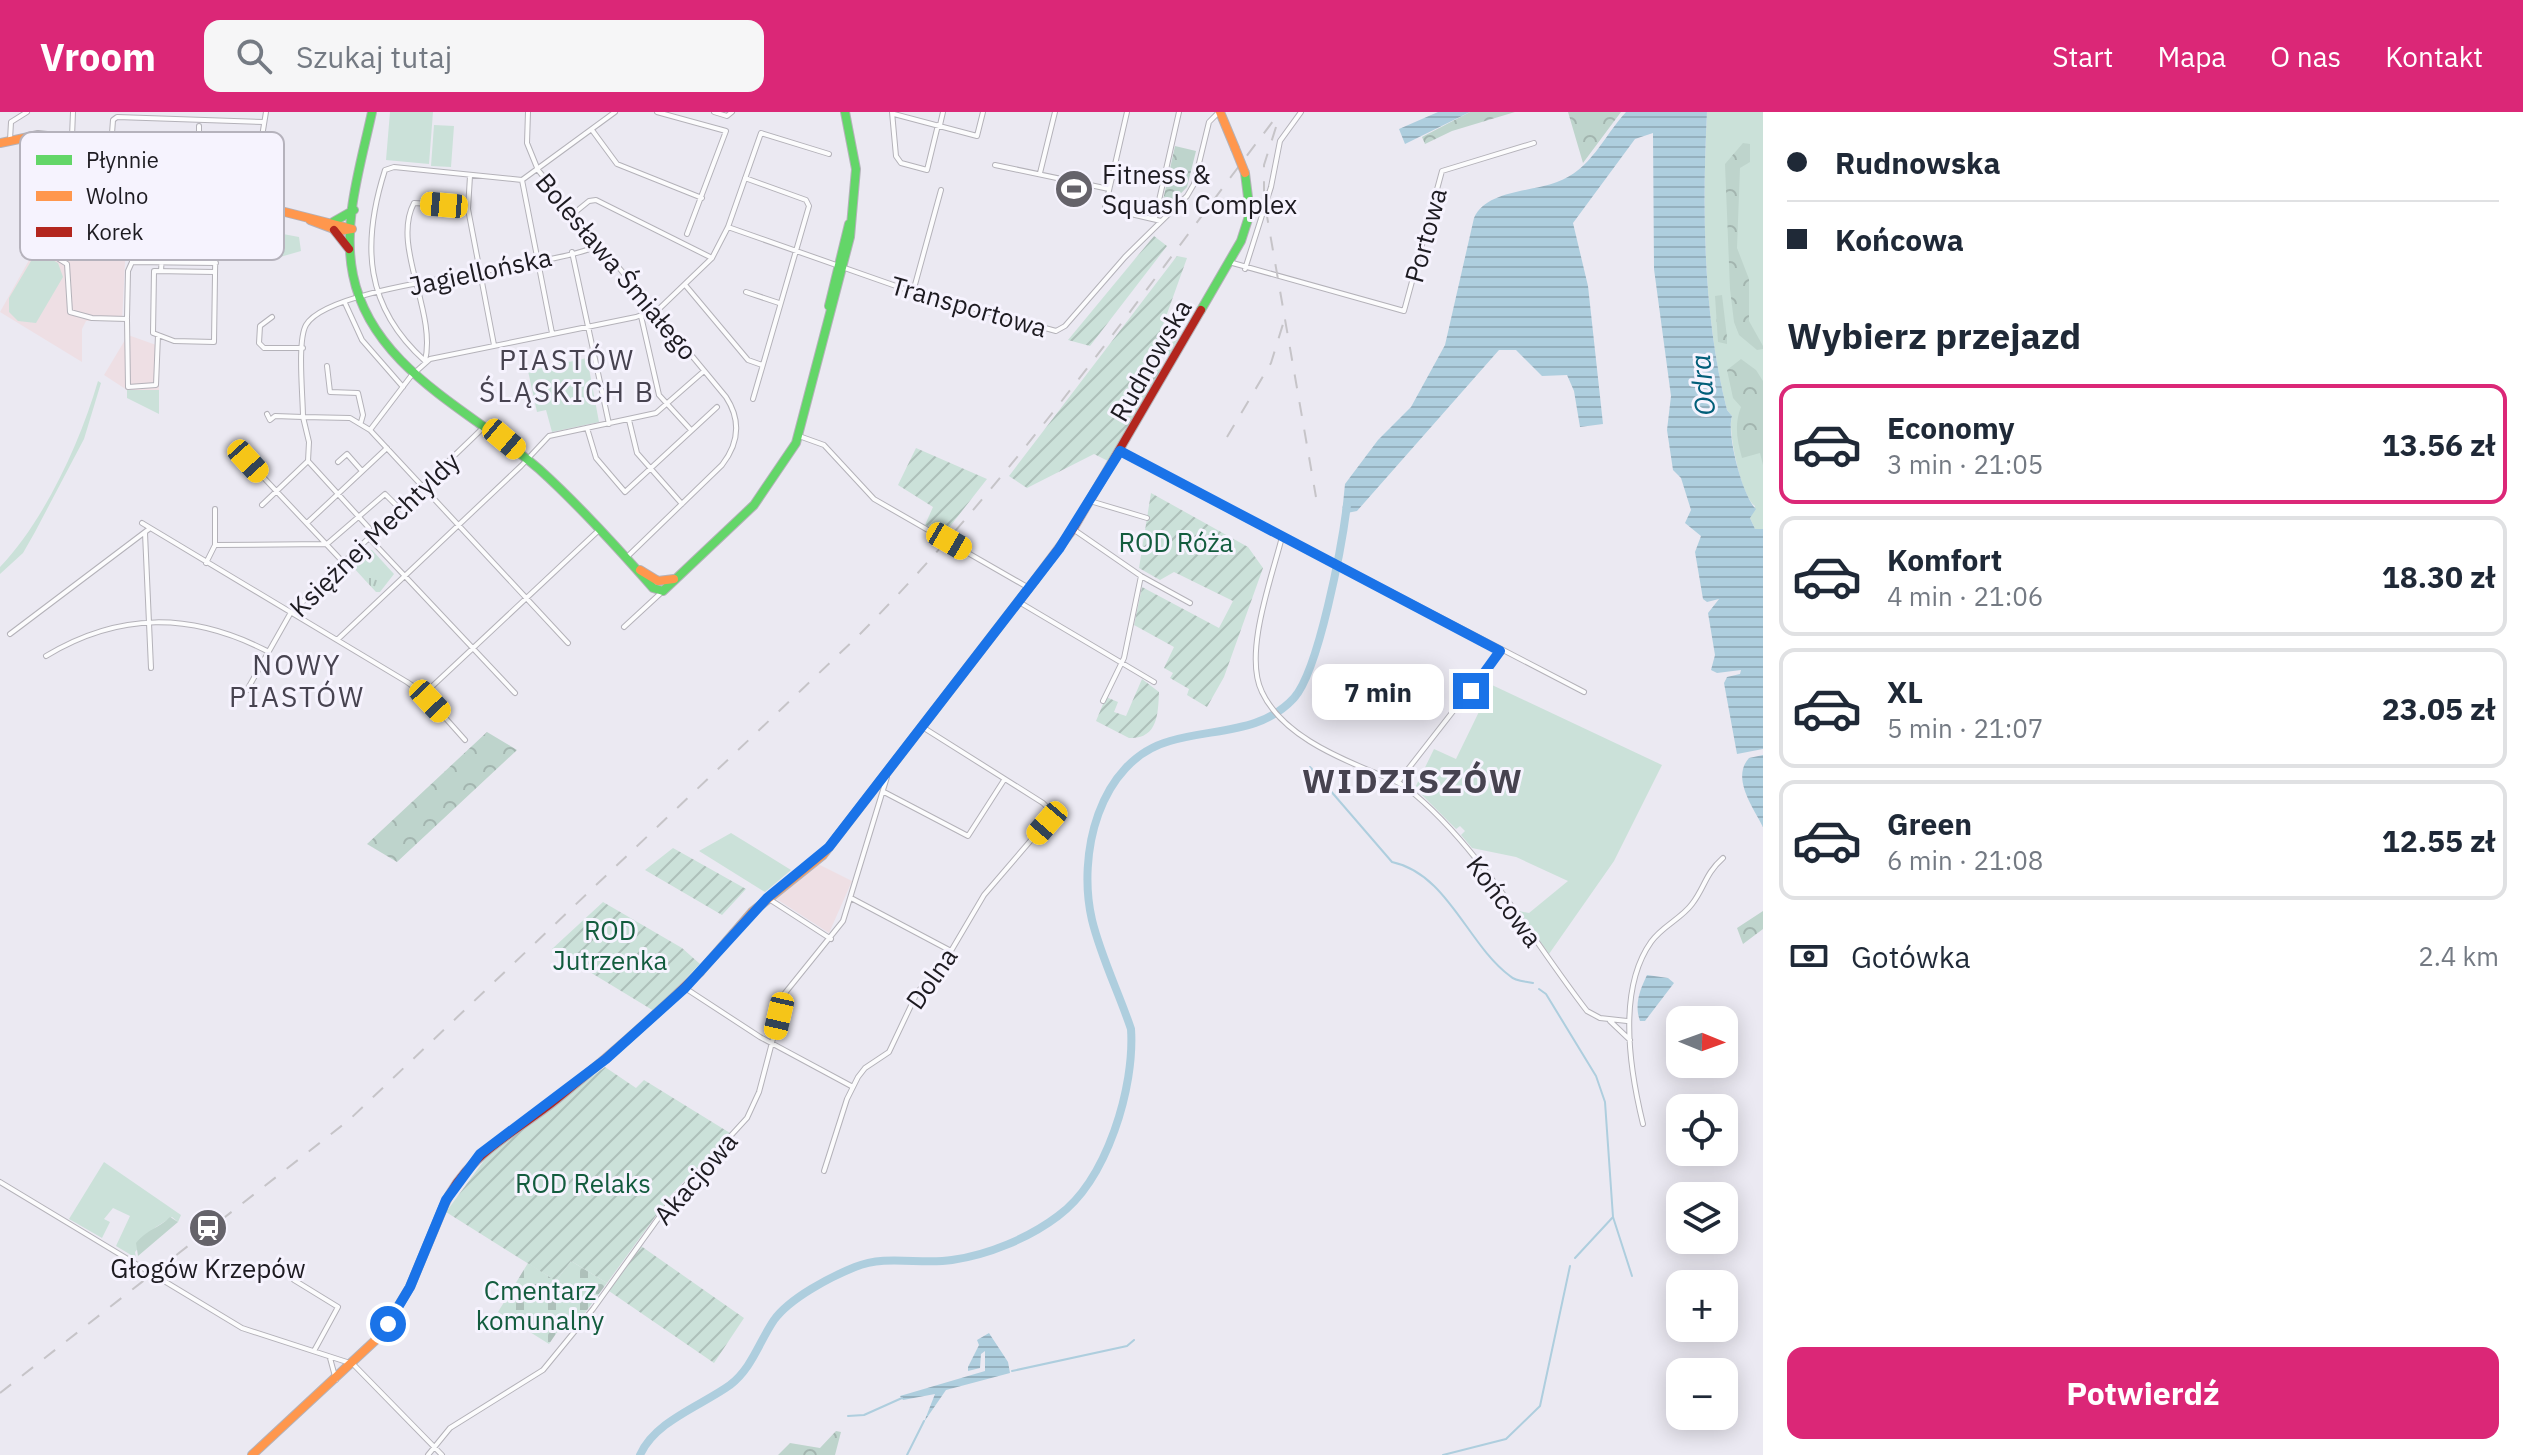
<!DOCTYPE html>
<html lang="pl">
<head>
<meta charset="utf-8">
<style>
  body { margin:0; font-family:"IBM Plex Sans",sans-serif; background:#f6f6f7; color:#1f2937; height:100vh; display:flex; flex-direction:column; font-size:30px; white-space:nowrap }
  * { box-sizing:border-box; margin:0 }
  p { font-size:26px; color:#747a83 }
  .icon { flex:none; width:44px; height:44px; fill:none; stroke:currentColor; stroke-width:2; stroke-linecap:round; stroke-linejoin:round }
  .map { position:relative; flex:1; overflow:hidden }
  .drawer { display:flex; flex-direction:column; background:#fff; width:760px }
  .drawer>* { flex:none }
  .guide { display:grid; align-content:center; height:176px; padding:0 24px; background:#fff }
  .needle { width:52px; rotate:91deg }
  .buttons { position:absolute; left:1666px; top:894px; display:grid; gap:16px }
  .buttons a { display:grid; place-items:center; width:72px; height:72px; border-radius:16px; background:#fff; box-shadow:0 4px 20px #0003; font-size:40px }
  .end { position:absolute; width:36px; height:36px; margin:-18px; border:10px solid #1a73e8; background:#fff; box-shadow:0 0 0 4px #fff }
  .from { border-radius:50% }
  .bubble { position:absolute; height:56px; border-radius:16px; background:#fff; box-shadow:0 4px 20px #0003; font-size:26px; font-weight:700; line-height:56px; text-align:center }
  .car { position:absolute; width:24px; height:48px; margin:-24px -12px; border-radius:10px; box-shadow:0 0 6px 2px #0007; background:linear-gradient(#f5c518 24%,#345 0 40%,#f5c518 0 76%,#345 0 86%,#f5c518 0) }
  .guide b { display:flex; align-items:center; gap:28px; height:76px; font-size:30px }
  .guide b+b { border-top:2px solid #e0e1e3 }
  .guide i { width:20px; height:20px; background:#1f2937 }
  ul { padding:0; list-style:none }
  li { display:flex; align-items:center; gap:24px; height:120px; margin:0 16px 12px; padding:0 8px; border:4px solid #e0e1e3; border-radius:16px }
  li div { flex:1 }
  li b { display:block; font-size:30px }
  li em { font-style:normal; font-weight:700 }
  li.selected { border-color:#db2777 }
  li>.icon { width:72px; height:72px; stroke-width:1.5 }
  h2 { padding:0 24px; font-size:36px; line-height:96px }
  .pay { display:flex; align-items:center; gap:20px; height:88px; padding:0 24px; font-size:30px }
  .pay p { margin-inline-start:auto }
  .cta { display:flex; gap:16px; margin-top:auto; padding:16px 24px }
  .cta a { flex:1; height:92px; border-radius:16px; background:#db2777; color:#fff; font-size:32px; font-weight:700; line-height:92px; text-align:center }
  header { display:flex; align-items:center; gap:48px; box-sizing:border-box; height:112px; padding:0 40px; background:#db2777; color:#fff }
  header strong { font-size:38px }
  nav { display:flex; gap:44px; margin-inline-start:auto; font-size:28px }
  .search { width:560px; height:72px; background:#f6f6f7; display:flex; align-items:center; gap:20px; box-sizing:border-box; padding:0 28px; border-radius:16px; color:#747a83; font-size:30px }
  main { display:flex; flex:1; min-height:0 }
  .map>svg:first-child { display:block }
  .education { fill:#eedfe4 }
  .grass { fill:#cbe1d9 }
  .forest { fill:url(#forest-crowns) }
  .cemetery { fill:url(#cemetery-stones) }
  .park { fill:url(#park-tufts) }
  .garden { fill:url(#garden-furrows) }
  .water { fill:url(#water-rules) }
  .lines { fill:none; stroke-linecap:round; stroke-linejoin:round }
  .stream { stroke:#aecede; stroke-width:2 }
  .river { stroke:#aecede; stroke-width:8 }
  .street-casing { stroke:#b4b2b9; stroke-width:6 }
  .fast-casing { stroke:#b4b2b9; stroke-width:10 }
  .slow-casing { stroke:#b4b2b9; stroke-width:10 }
  .jam-casing { stroke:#b4b2b9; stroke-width:10 }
  .street { stroke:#fcfcfd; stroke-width:4 }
  .fast { stroke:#63d668; stroke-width:8 }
  .slow { stroke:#ff974d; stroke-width:8 }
  .jam { stroke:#b3261e; stroke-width:8 }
  .rail { stroke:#c6c4c8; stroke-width:2; stroke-dasharray:14 14; stroke-linecap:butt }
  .slow-bridge-casing { stroke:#b4b2b9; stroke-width:10; stroke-linecap:butt }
  .slow-bridge { stroke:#ff974d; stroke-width:8 }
  .route { stroke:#1a73e8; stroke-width:10 }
  .labels { text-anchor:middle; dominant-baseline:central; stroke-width:6; stroke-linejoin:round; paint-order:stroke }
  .poi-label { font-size:26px; fill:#1d1b21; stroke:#f6f3fe; text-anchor:start }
  .street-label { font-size:26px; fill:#1d1b21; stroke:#f6f3fe }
  .park-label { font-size:26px; fill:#135c3e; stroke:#f6f3fe }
  .neighbourhood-label { font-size:28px; letter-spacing:2px; fill:#474350; stroke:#f6f3fe }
  .water-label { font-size:28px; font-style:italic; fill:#015e79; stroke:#f6f3fe }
  .district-label { font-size:34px; font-weight:bold; letter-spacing:2px; fill:#474350; stroke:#f6f3fe }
  .key { fill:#f6f3fe; stroke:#b5b2bc; stroke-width:2 }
  .key-label { font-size:22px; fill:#1d1b21 }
</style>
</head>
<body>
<header>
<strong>Vroom</strong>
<div class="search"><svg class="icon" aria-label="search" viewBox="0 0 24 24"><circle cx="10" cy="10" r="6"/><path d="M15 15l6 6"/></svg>Szukaj tutaj</div>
<nav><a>Start</a><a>Mapa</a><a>O nas</a><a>Kontakt</a></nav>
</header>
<main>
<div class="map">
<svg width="1763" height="1343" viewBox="0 0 1763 1343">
  <defs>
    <pattern id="forest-crowns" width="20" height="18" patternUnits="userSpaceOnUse" patternTransform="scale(2)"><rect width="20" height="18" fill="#bed4cc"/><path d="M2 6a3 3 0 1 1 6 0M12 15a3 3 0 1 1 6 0" fill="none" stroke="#a3b5af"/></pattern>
    <pattern id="cemetery-stones" width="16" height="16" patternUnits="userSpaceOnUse" patternTransform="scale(2)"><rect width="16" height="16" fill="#cbe1d9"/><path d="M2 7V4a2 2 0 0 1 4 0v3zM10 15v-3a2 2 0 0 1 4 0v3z" fill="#aec0ba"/></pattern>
    <pattern id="park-tufts" width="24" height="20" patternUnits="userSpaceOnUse" patternTransform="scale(2)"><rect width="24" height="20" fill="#cbe1d9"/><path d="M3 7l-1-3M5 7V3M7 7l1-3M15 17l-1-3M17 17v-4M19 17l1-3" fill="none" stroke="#aec0ba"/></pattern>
    <pattern id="garden-furrows" width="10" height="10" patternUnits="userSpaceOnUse" patternTransform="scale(2)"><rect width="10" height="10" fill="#cbe1d9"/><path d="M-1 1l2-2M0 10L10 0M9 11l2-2" fill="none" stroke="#aec0ba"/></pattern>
    <pattern id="water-rules" width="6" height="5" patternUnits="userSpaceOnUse" patternTransform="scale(2)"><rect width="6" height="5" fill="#aecede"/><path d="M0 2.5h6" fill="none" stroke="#95b0be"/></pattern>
  </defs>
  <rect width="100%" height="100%" fill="#ebe9f2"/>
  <path class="education" d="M76 35 112 45 111 91H128L122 209H86L82 217V250L0 200 75 66Z
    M128 223 159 234V278H127L104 263Z
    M818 752 852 769 829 821 775 786Z"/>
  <path class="grass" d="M390 0H433L429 52 386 48Z
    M1707 0H1763V417H1755L1750 406 1755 394C1742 386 1727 319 1732 304L1727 298C1703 203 1702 98 1707 0Z
    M434 13 454 14 451 55 431 54Z
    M283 122 299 125 301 139 273 147 275 129Z
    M46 144 58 151 63 165 36 211 18 209 9 200V186L31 149Z
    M587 246 599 310 552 320 546 298 537 300 528 259Z
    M98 269 101 271 84 327 35 420 23 441 0 462V455C44 409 80 331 98 269Z
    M127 278H159V302L127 286Z
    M1492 573 1662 653 1614 749 1549 842 1519 799 1529 801 1568 769 1516 745 1472 736 1461 723 1465 719 1460 714 1456 717 1415 676 1434 637 1456 647Z
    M731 721 791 758 765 780 699 739Z
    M104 1050 181 1103 178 1110 172 1105 156 1115 135 1140 136 1146 116 1134 130 1104 113 1096 104 1107 110 1110 102 1126 69 1107Z"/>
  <path class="forest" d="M1470 0H1515L1452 19 1425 32 1422 25Z
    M1568 0H1621L1583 51Z
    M1743 31 1750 32V50L1740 56 1737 136 1749 167V209L1763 234V237L1757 238 1739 223 1734 210 1730 177 1725 52Z
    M1175 34 1196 39 1187 75 1163 100 1161 97Z
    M1722 183 1727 225V232L1718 230 1715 184Z
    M1741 247 1756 258 1763 269V353L1760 341 1742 346C1737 328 1734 313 1741 295L1733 286 1727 258Z
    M487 620 517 638 397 750 367 732Z
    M1763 799V817L1743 832 1737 816Z
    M170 1105 178 1110 138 1144 136 1131C149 1116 158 1117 170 1105Z
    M836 1319 841 1320 835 1343H778L790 1331 820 1336Z"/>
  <path class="cemetery" d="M571 1149 607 1171 576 1213 566 1207 549 1232 498 1200 528 1151 556 1169Z"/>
  <path class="park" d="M364 437 372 438 394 462 380 480H376L352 454V449Z"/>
  <path class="garden" d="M1154 124 1167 134 1090 234 1068 228Z
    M1177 144 1187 146 1163 213 1180 223 1169 243 1151 234 1142 250 1161 257 1108 349 1094 342 1027 376 1009 364Z
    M916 336 987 367 944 422 925 413 933 395 898 373Z
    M1151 381 1248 435 1263 456 1224 565 1207 595 1187 583 1189 577 1170 566 1173 561 1164 556 1174 535 1134 513 1142 475 1219 516 1233 489 1174 460 1160 468 1139 456Z
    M1142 567 1159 580C1158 602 1158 627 1129 626L1096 609 1106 585 1118 590 1114 600 1126 604Z
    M673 736 746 777 722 803 645 758Z
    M603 790 682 836 700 852 654 899 552 837Z
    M605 955 636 976 644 968 730 1021 671 1083 607 1171 571 1149 556 1169 446 1100 491 1039Z
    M641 1134 744 1206 714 1251 609 1179Z"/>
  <path class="water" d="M1438 0H1470L1405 32 1399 17Z
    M1626 0H1707C1702 98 1703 203 1727 298L1732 304C1726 322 1743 385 1756 397L1750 406 1755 417H1763V637L1737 642 1724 571 1727 565 1740 562 1741 558 1717 561 1711 558 1715 543 1708 501 1719 487 1707 490 1703 487 1695 440 1701 424 1685 411 1691 398 1681 366 1673 358 1667 318 1671 284 1654 157 1653 21 1635 27 1573 111 1588 174 1603 312 1580 315 1574 279 1567 263 1542 264 1516 238H1499L1357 399 1342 402 1345 372 1378 328 1411 295 1445 233 1474 106C1486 78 1532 80 1557 70 1591 58 1603 25 1626 0Z
    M1763 643V715C1753 695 1731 666 1749 646Z
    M1647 863 1668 866 1674 871 1645 909H1640C1634 892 1640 878 1647 863Z
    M989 1221 1008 1250 1010 1261 946 1278 924 1310 935 1282 903 1288 900 1284 985 1259V1239L981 1242 980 1256 968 1259V1255L979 1233 977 1228Z"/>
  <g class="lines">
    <path class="stream" d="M1310 655 1392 750C1448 762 1467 832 1510 864 1516 870 1526 869 1533 871
      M1539 877 1546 882 1596 964 1605 990 1613 1105
      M1575 1146 1613 1105 1632 1164
      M1012 1259 1127 1234 1134 1228
      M848 1304 864 1303 902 1286
      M907 1343 924 1309
      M1443 1343 1506 1327 1540 1294 1570 1154"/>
    <path class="river" d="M640 1343C655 1309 701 1294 730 1273 752 1256 759 1230 774 1208 790 1186 830 1165 855 1155 886 1142 920 1153 952 1148 988 1143 1029 1126 1058 1104 1107 1068 1135 975 1131 917 1119 881 1101 845 1092 808 1077 744 1098 649 1170 629 1214 616 1261 622 1294 586 1319 558 1342 433 1347 393"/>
    <g class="street-casing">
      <path id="street" d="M528 0 527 31 538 58 726 285C741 308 739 331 722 353L627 445
        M657 0 726 19 687 122
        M714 0 727 4 732 0
        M892 0 896 44 901 51 927 58 938 13
        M1127 0 1105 96 1161 109
        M894 2 977 24 983 0
        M940 13 943 0
        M199 14V23L213 24 217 30 214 230 174 229 153 221 154 159 215 160
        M592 18 617 52 702 86
        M72 25 73 0
        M10 28 11 10 27 0
        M111 35 113 8 117 5 264 10
        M116 37 118 76 130 86 132 150 216 151
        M116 47H81L68 92 51 112 42 133 46 139 67 152 70 200 92 206 127 207 128 275 156 273 158 223
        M118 51 166 63V77L217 81
        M995 53 1109 77
        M1040 61 1055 0
        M470 64 468 97 494 233
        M745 66 806 88 809 94 753 287
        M522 68 552 221
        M252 86 266 0
        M573 102 589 89 596 88 712 146
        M1155 106 1179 0
        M728 115 913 180 1056 219 1065 214 1125 145 1187 84 1194 72 1209 10 1219 0
        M600 133C548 158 331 170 306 213 297 229 303 285 303 305L350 306 370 318 411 264 430 247 636 205 660 196 712 146 728 115 761 21 829 42
        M572 140 609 312
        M1229 150 1404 199 1442 59 1534 31
        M1245 157 1271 75 1280 29 1301 0
        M161 159 166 78
        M686 174 748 248 762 253
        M746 180 779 191
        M913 180 941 78
        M345 191 362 228 403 275
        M641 204 659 283 691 318
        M272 205 260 214 259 231 264 236H303
        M127 206 128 159 132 150
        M425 249C365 195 361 133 385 58L394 55 522 68 615 0
        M425 249C437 200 391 134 414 91L444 93
        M327 254 330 280 358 281 363 303 361 310
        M629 308 637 341 682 392
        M587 316 596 346 625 380 717 295
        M370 318 568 531
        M799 324 824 333 874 387 1029 476
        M1120 339 1584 580
        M248 349 343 450
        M308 349 369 416
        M338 350 347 342 362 359
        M1090 389 1147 406
        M262 393 308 349 309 330 303 305 275 304 270 308 267 302
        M215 397V433L327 432 385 382 399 396
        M142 411 407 570 424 582 465 628
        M307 411 387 336
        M1073 417 1141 464 1190 491
        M145 421 151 556
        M1282 425C1272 465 1243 542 1262 580 1281 621 1334 644 1373 660 1384 665 1397 668 1407 676 1477 731 1532 828 1587 899L1600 906 1627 909
        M369 426 515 581
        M206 451 215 433
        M1019 490 1154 570
        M624 515 663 479
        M10 522 149 417
        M337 528 521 354 549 324 656 301 704 259
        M46 544C119 500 191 500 267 539
        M247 578 290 502 485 314
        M424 582 599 418
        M1103 589 1124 546 1141 464
        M1398 670 1500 539
        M884 680 968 724 1004 668
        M851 786 951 839
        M769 787 831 827
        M685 876 760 925 853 975
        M1610 909 1630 928
        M1643 1012C1630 959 1617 878 1651 830 1662 814 1681 807 1692 792 1705 775 1705 762 1723 746
        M824 1059 847 987 858 965 865 956 889 940 917 881 951 839 984 783 1050 706V698L1043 691 924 616
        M0 1070 242 1216 353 1252 442 1343
        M294 1168 338 1195 314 1239
        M330 1246 336 1268
        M428 1343 450 1316 543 1258 593 1197 670 1090 747 1006 759 980 785 881 843 809 887 665"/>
    </g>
    <g class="fast-casing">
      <path id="fast" d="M372 0C361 52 342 110 353 163 372 257 473 299 539 357 580 394 617 435 653 476L663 479
        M333 110 354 98
        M829 194 849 112
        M1201 198 1241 129 1250 101 1245 61
        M663 479 754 393 796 331 850 125 856 57 845 0"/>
    </g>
    <g class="slow-casing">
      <path id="slow" d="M1220 0 1235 36
        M0 31 38 23 84 28 205 63 281 99 352 117
        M310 108 339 119 352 117
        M640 458 658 469 674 467
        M700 860 752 800 823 743 1035 468
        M252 1343 380 1224 410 1175 443 1096"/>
    </g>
    <g class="jam-casing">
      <path id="jam" d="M334 118 349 137
        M1035 468 1073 417 1201 198
        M443 1096C464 1044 515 1021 557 987 606 947 654 905 700 860"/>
    </g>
    <use href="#street" class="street"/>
    <use href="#fast" class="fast"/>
    <use href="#slow" class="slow"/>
    <use href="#jam" class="jam"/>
    <path class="rail" d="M1276 15 1264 53V87L1316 385
      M1227 325 1271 251 1283 212
      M0 1281 349 1008 857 525C1015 366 1144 178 1280 0"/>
    <g class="slow-bridge-casing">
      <path id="slow-bridge" d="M1235 36 1245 61"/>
    </g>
    <use href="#slow-bridge" class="slow-bridge"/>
  </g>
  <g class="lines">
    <path class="route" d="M388 1212 410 1175 446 1088 480 1042 606 947 685 876 767 786 829 735 1059 437 1120 339 1500 539 1471 579"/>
  </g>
  <defs>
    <g id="stadium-disc" transform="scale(2)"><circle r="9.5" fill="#65636a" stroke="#f6f3fe"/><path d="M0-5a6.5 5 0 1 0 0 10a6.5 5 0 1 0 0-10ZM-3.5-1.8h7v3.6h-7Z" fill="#fff"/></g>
    <g id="station-disc" transform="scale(2)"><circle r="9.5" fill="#65636a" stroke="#f6f3fe"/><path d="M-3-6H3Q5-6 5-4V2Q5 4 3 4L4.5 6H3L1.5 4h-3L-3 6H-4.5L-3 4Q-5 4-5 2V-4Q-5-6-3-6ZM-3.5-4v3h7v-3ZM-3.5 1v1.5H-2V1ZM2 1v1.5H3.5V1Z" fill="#fff"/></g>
  </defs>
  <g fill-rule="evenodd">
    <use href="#stadium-disc" x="1074" y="77"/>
    <use href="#station-disc" x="208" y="1116"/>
  </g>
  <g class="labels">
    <g class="poi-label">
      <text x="1102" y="62">Fitness &amp;<tspan x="1102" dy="30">Squash Complex</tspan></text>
      <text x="208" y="1156" text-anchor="middle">Głogów Krzepów</text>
    </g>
    <g class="street-label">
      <text transform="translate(1425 123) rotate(-75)">Portowa</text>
      <text transform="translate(617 154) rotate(50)">Bolesława Śmiałego</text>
      <text transform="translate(480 159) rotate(-12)">Jagiellońska</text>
      <text transform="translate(969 194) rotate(16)">Transportowa</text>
      <text transform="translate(1150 248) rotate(-60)">Rudnowska</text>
      <text transform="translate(374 422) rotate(-44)">Księżnej Mechtyldy</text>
      <text transform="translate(1505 789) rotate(53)">Końcowa</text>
      <text transform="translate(931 866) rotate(-55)">Dolna</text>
      <text transform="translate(695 1066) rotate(-49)">Akacjowa</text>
    </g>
    <g class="park-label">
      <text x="1176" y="430">ROD Róża</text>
      <text x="610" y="818">ROD<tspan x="610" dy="30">Jutrzenka</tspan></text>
      <text x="583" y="1071">ROD Relaks</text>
      <text x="540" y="1178">Cmentarz<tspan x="540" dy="30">komunalny</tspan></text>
    </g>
    <g class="neighbourhood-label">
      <text x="567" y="247">PIASTÓW<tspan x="567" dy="32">ŚLĄSKICH B</tspan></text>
      <text x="297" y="552">NOWY<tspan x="297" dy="32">PIASTÓW</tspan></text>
    </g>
    <g class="water-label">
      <text transform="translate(1702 273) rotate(-95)">Odra</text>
    </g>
    <g class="district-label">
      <text x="1413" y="668">WIDZISZÓW</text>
    </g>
  </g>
  <rect x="20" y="20" width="264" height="128" rx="12" class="key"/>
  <rect x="36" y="43" width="36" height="10" fill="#63d668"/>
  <rect x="36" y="79" width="36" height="10" fill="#ff974d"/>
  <rect x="36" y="115" width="36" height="10" fill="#b3261e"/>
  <g class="key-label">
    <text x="86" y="56">Płynnie</text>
    <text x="86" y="92">Wolno</text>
    <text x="86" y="128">Korek</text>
  </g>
</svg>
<div class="buttons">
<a><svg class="needle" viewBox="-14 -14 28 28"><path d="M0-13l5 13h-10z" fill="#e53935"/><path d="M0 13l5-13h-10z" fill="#747a83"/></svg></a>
<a><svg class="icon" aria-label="locate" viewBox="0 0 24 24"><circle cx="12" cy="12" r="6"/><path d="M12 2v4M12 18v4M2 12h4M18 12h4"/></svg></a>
<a><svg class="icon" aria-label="layers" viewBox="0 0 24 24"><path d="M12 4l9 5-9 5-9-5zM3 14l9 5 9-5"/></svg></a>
<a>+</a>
<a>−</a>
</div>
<i class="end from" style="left:388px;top:1212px"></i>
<i class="end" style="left:1471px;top:579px"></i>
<div class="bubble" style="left:1312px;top:552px;width:132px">7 min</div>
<i class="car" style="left:444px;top:93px;rotate:275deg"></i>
<i class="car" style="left:504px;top:327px;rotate:130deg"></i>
<i class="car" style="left:248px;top:349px;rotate:138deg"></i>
<i class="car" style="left:949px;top:429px;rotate:120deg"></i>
<i class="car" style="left:430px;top:589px;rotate:137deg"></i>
<i class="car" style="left:1047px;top:711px;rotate:221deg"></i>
<i class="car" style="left:779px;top:904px;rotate:193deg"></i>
</div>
<section class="drawer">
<div class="guide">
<b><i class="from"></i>Rudnowska</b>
<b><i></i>Końcowa</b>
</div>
<h2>Wybierz przejazd</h2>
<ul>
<li class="selected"><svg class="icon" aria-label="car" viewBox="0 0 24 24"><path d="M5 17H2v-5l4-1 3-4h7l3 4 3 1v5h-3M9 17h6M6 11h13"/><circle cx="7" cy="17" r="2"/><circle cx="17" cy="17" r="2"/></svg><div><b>Economy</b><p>3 min · 21:05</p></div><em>13.56 zł</em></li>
<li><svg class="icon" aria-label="car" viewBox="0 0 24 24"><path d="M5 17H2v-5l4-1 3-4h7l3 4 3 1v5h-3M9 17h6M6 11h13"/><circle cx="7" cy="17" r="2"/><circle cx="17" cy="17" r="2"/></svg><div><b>Komfort</b><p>4 min · 21:06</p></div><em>18.30 zł</em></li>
<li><svg class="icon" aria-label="car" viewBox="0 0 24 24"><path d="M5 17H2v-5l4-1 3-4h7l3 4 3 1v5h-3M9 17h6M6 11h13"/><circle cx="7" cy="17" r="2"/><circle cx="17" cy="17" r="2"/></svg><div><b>XL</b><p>5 min · 21:07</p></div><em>23.05 zł</em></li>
<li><svg class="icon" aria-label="car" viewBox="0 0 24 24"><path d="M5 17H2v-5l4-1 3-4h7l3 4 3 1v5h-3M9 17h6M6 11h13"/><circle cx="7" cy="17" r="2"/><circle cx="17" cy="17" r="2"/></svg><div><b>Green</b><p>6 min · 21:08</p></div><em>12.55 zł</em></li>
</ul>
<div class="pay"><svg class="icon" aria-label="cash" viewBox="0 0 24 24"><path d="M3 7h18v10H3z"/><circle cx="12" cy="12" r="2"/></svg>Gotówka<p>2.4 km</p></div>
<div class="cta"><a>Potwierdź</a></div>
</section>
</main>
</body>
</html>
